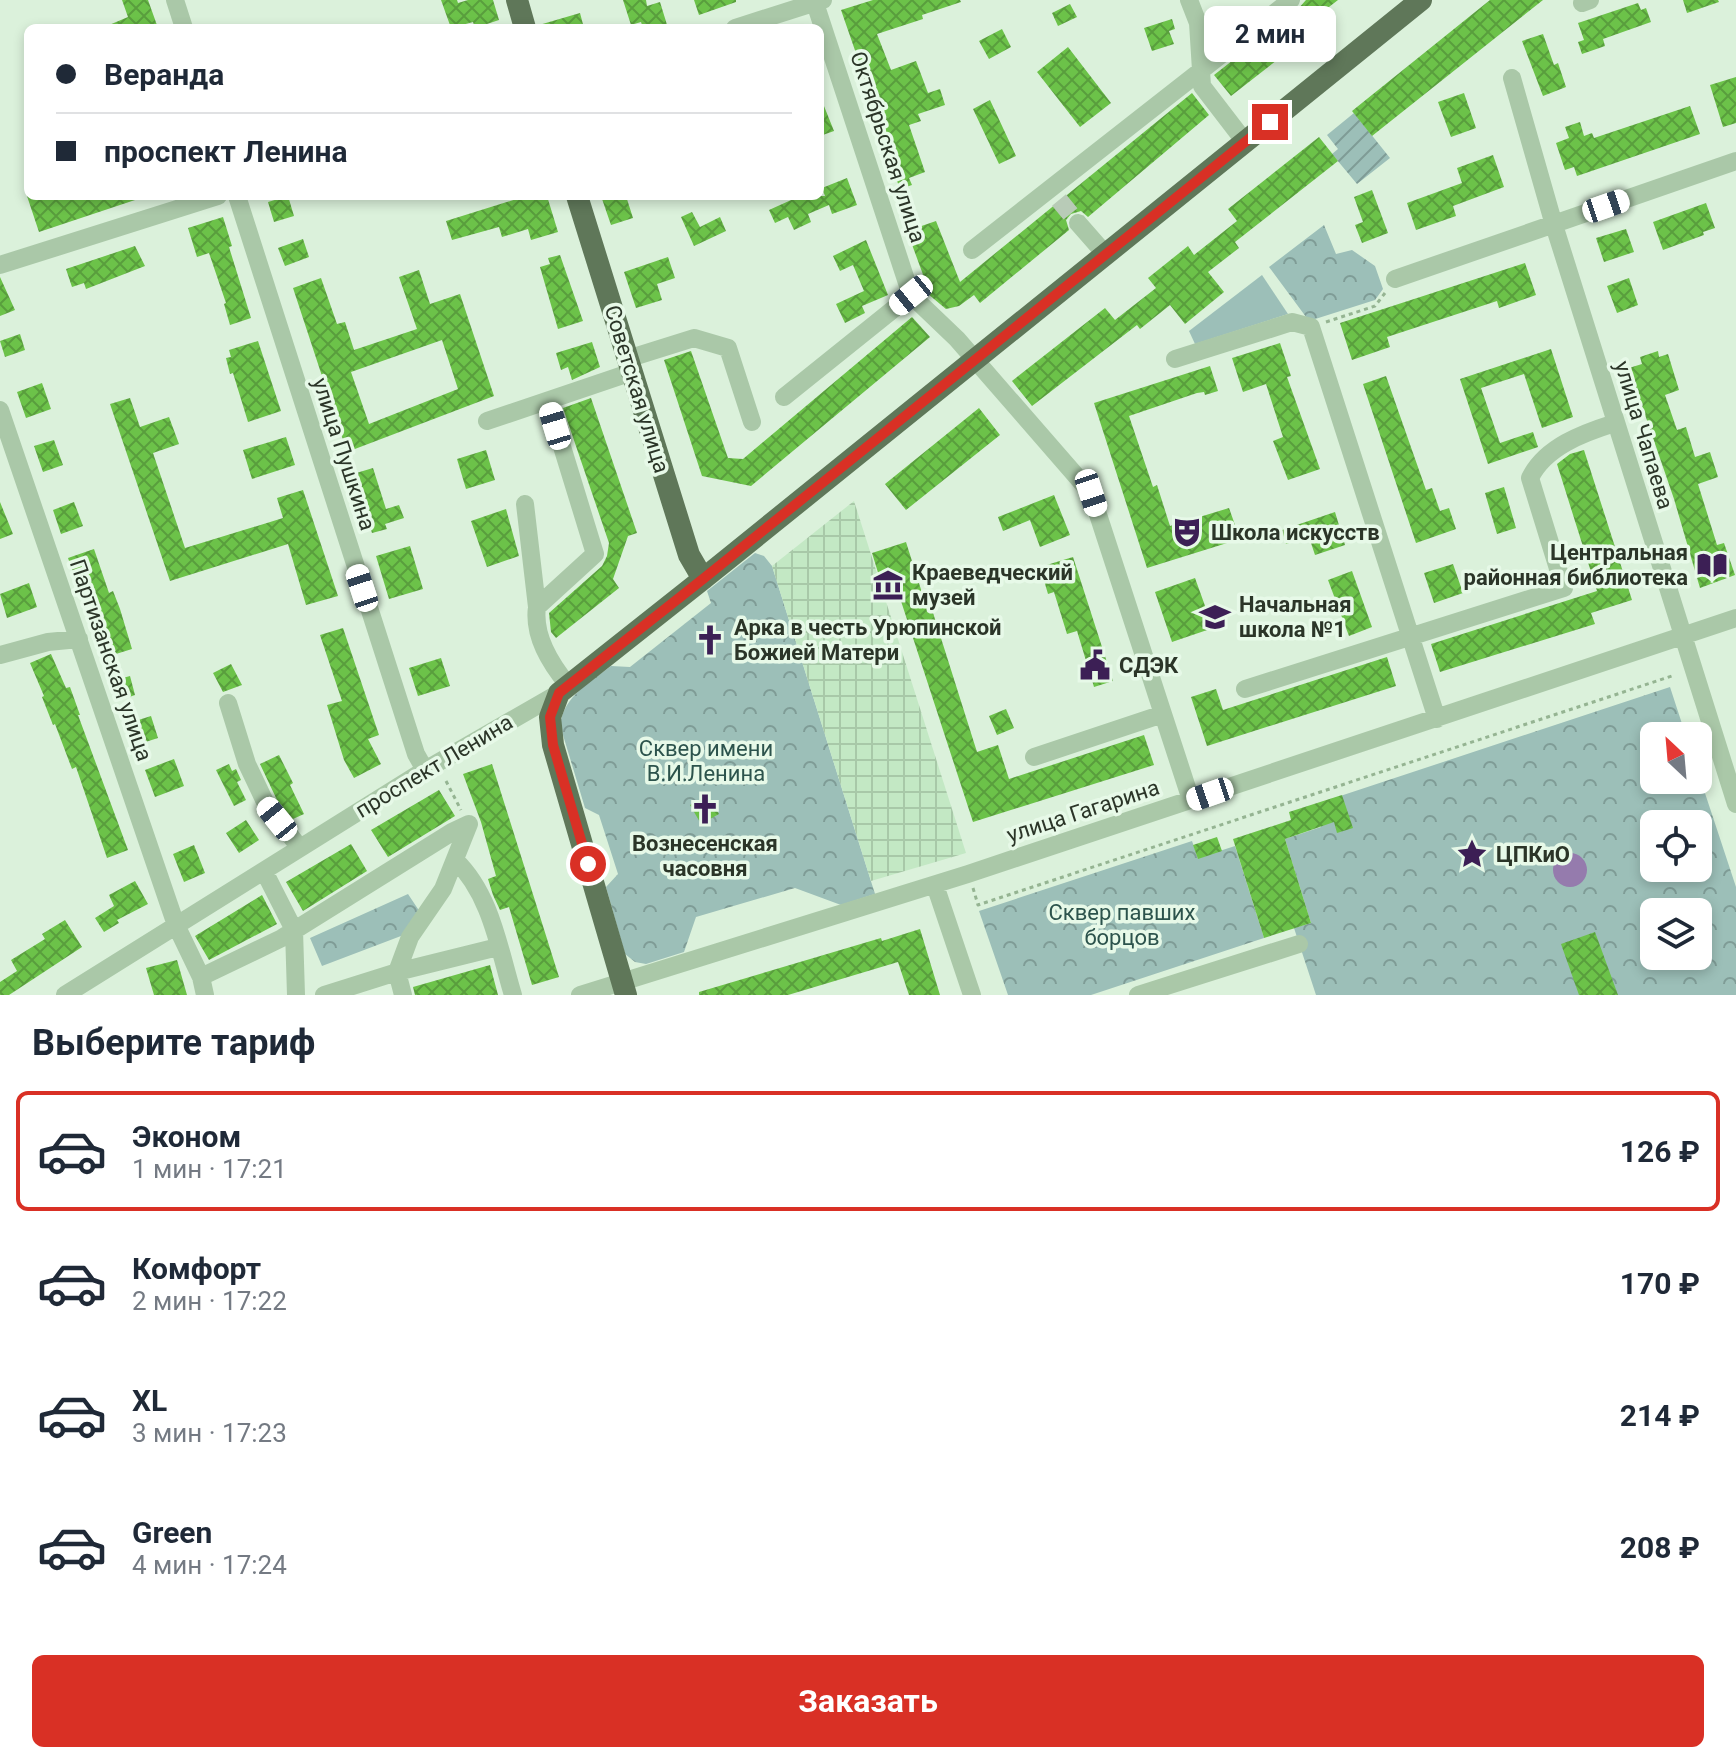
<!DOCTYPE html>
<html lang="ru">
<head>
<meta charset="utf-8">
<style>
  body { margin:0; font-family:Roboto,sans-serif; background:#f2f2f3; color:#1f2937; height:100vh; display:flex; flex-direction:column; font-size:30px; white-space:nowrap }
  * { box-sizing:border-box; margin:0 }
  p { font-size:26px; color:#747a83 }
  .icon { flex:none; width:44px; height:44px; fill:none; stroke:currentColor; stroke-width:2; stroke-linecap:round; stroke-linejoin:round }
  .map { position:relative; height:995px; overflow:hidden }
  .drawer { display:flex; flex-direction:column; background:#fff; flex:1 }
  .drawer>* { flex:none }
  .top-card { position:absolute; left:24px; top:24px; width:800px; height:176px; border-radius:12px; box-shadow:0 4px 12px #0003; display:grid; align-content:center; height:176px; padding:0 32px; background:#fff }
  .needle { width:52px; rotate:334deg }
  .fabs { position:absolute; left:1640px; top:722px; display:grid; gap:16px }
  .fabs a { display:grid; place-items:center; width:72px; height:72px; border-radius:12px; background:#fff; box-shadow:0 4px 12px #0003; font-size:40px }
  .end { position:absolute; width:36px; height:36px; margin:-18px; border:10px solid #d93025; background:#fff; box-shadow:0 0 0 4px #fff }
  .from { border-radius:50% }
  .bubble { position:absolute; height:56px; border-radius:12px; background:#fff; box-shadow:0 4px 12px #0003; font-size:26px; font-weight:700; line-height:56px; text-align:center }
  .car { position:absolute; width:24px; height:48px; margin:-24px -12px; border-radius:10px; box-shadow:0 0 6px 2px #0007; background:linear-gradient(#fff 24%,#345 0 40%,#fff 0 76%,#345 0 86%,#fff 0) }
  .top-card b { display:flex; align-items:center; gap:28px; height:76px; font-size:30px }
  .top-card b+b { border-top:2px solid #e0e1e3 }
  .top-card i { width:20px; height:20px; background:#1f2937 }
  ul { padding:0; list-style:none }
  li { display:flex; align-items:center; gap:24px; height:120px; margin:0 16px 12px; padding:0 16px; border:4px solid transparent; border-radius:12px }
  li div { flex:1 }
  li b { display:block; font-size:30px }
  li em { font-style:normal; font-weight:700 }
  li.selected { border-color:#d93025 }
  li>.icon { width:72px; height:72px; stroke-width:1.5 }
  h2 { padding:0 32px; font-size:36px; line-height:96px }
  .cta { display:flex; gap:16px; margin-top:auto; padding:16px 32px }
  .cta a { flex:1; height:92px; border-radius:12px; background:#d93025; color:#fff; font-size:32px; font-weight:700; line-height:92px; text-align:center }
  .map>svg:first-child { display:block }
  .grass { fill:#9cbfb8 }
  .forest { fill:url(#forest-crowns); fill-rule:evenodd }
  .garden { fill:url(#garden-furrows) }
  .plaza { fill:url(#plaza-grid) }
  .water { fill:#957bad }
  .building { fill:url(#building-cross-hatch); fill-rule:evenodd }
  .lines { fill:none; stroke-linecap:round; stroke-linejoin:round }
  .minor-tunnel { stroke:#b8cbb7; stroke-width:18; stroke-dasharray:18 9; stroke-linecap:butt }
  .path { stroke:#95b492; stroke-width:3; stroke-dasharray:4 4; stroke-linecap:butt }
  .minor { stroke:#aac8a8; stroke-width:18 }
  .major { stroke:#5f7759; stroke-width:22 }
  .route { stroke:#d93025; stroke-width:10 }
  .labels { text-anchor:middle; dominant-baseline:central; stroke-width:7; stroke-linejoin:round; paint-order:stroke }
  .street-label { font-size:22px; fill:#2b3528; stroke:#e7f9e8 }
  .poi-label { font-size:22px; font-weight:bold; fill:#2b3528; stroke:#e7f9e8; text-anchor:start }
  .park-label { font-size:22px; fill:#2c534c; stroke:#e7f9e8 }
</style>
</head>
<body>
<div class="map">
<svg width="1736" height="995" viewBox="0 0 1736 995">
  <defs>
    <pattern id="forest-crowns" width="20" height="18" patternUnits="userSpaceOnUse" patternTransform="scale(2)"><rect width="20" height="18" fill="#9cbfb8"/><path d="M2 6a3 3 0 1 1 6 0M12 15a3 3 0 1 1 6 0" fill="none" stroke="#7f9c96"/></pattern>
    <pattern id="garden-furrows" width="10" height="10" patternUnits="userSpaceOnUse" patternTransform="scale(2)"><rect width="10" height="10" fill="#9cbfb8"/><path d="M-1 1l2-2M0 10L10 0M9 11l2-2" fill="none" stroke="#7f9c96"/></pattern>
    <pattern id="plaza-grid" width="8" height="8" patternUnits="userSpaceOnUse" patternTransform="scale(2)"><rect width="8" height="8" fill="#c3e8c4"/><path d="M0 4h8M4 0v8" fill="none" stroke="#a8c8a8"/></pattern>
    <pattern id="building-cross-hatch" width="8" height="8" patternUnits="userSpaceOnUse" patternTransform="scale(2)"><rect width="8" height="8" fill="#6cc249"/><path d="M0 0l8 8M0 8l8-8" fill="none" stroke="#599e3d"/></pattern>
  </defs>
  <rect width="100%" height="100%" fill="#dbf1db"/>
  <path class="grass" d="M1262 275 1288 314 1195 344 1189 331Z"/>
  <path class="forest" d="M1324 225 1336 254 1352 250 1375 266 1383 289 1375 300 1309 321 1269 267Z
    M755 553 764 556 772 566 875 894 841 905 795 888 696 917 684 952 646 964 635 962 625 954 606 887 618 874 599 815 585 808 560 725C564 696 590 682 611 666L630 667 711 603 707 591Z
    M1670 687 1686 736H1654V780H1698V772L1736 887V995H1316L1294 928 1311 923 1285 839 1321 827 1313 805ZM1654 824H1698V868H1654ZM1654 912H1698V956H1654Z
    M1192 841 1198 858 1235 846 1264 938 1091 995H1008L979 911Z
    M408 894 422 915 401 936 322 966 310 938Z"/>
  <path class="garden" d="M1354 113 1390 158 1357 184 1332 154 1338 149 1327 135Z"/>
  <path class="plaza" d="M854 501 966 853 871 881 772 566Z"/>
  <path class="water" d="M1553 870a17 17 0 1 1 34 0a17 17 0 1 1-34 0Z"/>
  <path class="building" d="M122 0H148L158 28H102L128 17Z
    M441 0H457L458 3 468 0H493L499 20 475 28 473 22 451 28Z
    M623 0H646L647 6 660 2 668 28H643L641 22 631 25Z
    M694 0H736V2L699 15Z
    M873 0H960L961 2 922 15 923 19 877 34 891 70 916 61 928 93 940 89 945 105 918 114 921 121 909 125 925 172 909 178 912 185 900 189 872 113 876 111 841 10Z
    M1306 0H1338L1316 17 1322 25 1231 96 1214 75 1298 9Z
    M1490 0H1543L1372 136 1352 111Z
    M1683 0H1718L1719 2 1687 13Z
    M1638 3 1641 10 1646 8 1651 22 1603 39 1605 46 1582 54 1578 42 1584 40 1578 23Z
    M1070 4 1077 17 1058 26 1052 13Z
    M580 13 584 28H539V25Z
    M1172 19 1175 29 1169 31 1174 44 1152 51 1144 28Z
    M1002 29 1011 47 989 59 979 41Z
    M1543 34 1554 65 1558 63 1566 87 1543 96 1522 41Z
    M1068 47 1111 103 1080 127 1037 72Z
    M1736 77V123L1723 127 1710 85Z
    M1192 93 1209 115 1088 217 1081 211 1071 214 1066 220 1069 230 980 303 974 295 959 306 946 309 928 294 920 283 925 280 907 231 936 221 960 282Z
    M1464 93 1476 128 1451 137 1438 102Z
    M820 96 834 131 820 136Z
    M990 100 1016 156 999 164 973 109Z
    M1690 106 1700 134 1577 176 1574 167 1565 170 1556 143 1569 138 1565 127 1580 122 1584 136 1592 133 1594 138Z
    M1319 137 1338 161 1235 242 1239 248 1208 272 1224 292 1185 324 1170 305 1140 329 1137 325 1032 406 1012 381 1105 308 1115 320 1156 288 1148 278 1188 246 1194 255 1237 221 1228 209Z
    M1493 155 1504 187 1453 206 1456 216 1416 230 1407 203 1462 183 1457 168Z
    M847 178 857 205 832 214 829 205 808 214 811 222 794 230 788 217 775 223 769 210 800 196H825L822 188Z
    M1372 190 1388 233 1362 243 1355 225 1363 222 1354 197Z
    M27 196H144V197L39 232Z
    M288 196 294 216 274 222 268 202Z
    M526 196H547L558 232 531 240 528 229 502 237 499 227 452 240 446 221Z
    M601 196H626L633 218 611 225Z
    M1706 203 1715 228 1703 232 1704 235 1663 250 1653 222Z
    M692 212 700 227 720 217 726 231 694 246 681 217Z
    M223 217 232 246 229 247 251 318 230 325 224 304 226 303 209 253 197 257 188 228Z
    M1626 229 1634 252 1604 262 1596 238Z
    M303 239 309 257 285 266 278 248Z
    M866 240 888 295 862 306 865 313 845 323 836 304 864 291 853 265 840 271 833 256Z
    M135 246 145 266 86 289 84 283 72 287 66 269Z
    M560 255 583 321 558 329 540 267 550 264 548 258Z
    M668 257 675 278 657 284 662 300 636 308 624 272Z
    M1525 263 1536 295 1499 308 1497 301 1387 337 1390 347 1352 360 1340 323Z
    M419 270 430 304 460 294 494 396 347 452 293 288 321 278 337 324 345 322 354 350 417 329 399 277ZM442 340 458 389 369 424 351 372Z
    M0 277 15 310 0 316Z
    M1629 278 1638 305 1617 313 1607 286Z
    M912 317 930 337 751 486 702 476 664 360 691 351 728 458 743 459Z
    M20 334 25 350 5 357 0 341Z
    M258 341 281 411 248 422 233 373 230 374 226 358 231 357 229 350Z
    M592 342 600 367 572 380 568 367 561 370 556 353Z
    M1280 343 1291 376 1287 377 1320 469 1288 480 1273 441 1283 437 1266 384 1243 392 1232 358Z
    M1551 349 1573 417 1542 428 1524 374 1481 388 1500 443 1533 432 1538 447 1488 464 1460 379Z
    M1658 351 1659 357 1668 354 1679 390 1665 395 1677 430 1686 427 1695 457 1710 452 1718 477 1698 484 1717 545 1724 543 1735 575 1700 588 1674 499 1629 368 1642 364 1640 357Z
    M1210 366 1218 391 1205 395 1204 392 1197 393 1129 416 1153 487 1157 485 1170 526 1229 508 1240 539 1147 568 1094 403Z
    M1386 376 1426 490 1432 488 1440 511 1449 508 1456 529 1416 543 1363 384Z
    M42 383 51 409 26 418 17 392Z
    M130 398 140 427 169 417 179 444 153 453 185 548 283 518 277 498 303 490 338 596 306 605 288 544 170 581 110 404Z
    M591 398 637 533 628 536 613 579 619 588 556 638 551 632 549 613 602 566 607 556 609 543 563 408Z
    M979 408 1000 435 906 510 885 484Z
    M286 437 295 465 252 479 243 450Z
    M54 440 63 465 43 472 34 446Z
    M486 450 495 480 466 489 457 459Z
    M1584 450 1632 600 1591 613 1595 624 1440 672 1431 644 1597 591 1557 464 1570 454Z
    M373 468 386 509 399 505 404 518 385 524 387 529 372 533 353 474Z
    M1504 487 1516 528 1497 534 1485 493Z
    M1054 495 1070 535 1040 547 1030 520 1003 531 998 517Z
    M0 502 13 534 0 539Z
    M74 502 83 526 61 534 53 510Z
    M506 509 519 556 487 567 471 521Z
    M1335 512 1345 545 1315 555 1309 537 1286 544 1282 530Z
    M906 542 924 599 928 597 977 752 998 745 1009 779 1144 735 1154 765 973 822 900 598 887 602 872 553Z
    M410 546 423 589 389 599 376 556Z
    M94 549 109 593 113 591 120 609 132 649 103 658 68 558Z
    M1073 557 1113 681 1094 687 1077 631 1067 634 1054 592 1048 594 1040 567Z
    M1453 564 1463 593 1434 603 1424 573Z
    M1352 571 1372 627 1349 636 1328 580Z
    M1195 578 1213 628 1172 642 1155 592Z
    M29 583 37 607 7 618 0 594Z
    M343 628 379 735 368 739 381 764 354 778 344 760 327 705 342 701 320 635Z
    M51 654 66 688 70 687 80 715H78L128 850 107 858 76 767 72 769 55 724 53 725 42 697 44 696 30 663Z
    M1387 657 1396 686 1207 746 1191 697 1216 689 1223 710Z
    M441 658 450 686 418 696 409 668Z
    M231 664 242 685 223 692 213 673Z
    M130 676 135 695 118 701 112 681Z
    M1006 709 1014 728 997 735 989 716Z
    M151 716 158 738 133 746 126 724Z
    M279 755 293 783 290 785 304 814 293 819 277 800 260 764Z
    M174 759 184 786 155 797 145 770Z
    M229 764 232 771 236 769 241 780 237 782 246 800 234 806 216 770Z
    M492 764 559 977 532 985 509 907 500 910 493 895 488 879 496 876 481 822 463 774Z
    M439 790 455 816 388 857 371 830Z
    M708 795 719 814 701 824 690 805Z
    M1342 795 1353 828 1337 833 1334 822 1285 839 1311 923 1264 938 1233 839 1291 820 1289 812Z
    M246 820 259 840 239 853 226 833Z
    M1217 837 1222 851 1198 859 1193 845Z
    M351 844 367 871 303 911 286 882Z
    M194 845 205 873 184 882 173 854Z
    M135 881 148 904 117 920 119 923 104 932 95 918 114 906 109 895Z
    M262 895 277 924 209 960 195 936Z
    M65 920 82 947 9 995H0V982L17 971 11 960 45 939 42 934Z
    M920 929 940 995H909L898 962 788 995H699V992L881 938 882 941Z
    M1595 932 1618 995H1579L1561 944Z
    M177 960 187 995H154L146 968Z
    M490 965 498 995H415L413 987Z"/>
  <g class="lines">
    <path class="minor-tunnel" d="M1059 200 1078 223"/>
    <path class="path" d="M1326 322 1375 306 1385 293
      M446 781 461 810
      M973 888 978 905 1675 675"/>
    <path class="minor" d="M175 0 184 28
      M814 0 911 295 957 339 1091 493 1191 800
      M1189 0 1198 23 1202 86 1245 142
      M1582 3 1590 0
      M735 28 823 0
      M1512 78 1554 225 1736 804
      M237 196 416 754 425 770
      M1078 223 1106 255
      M972 250 1291 0
      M0 265 218 196
      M1395 279 1736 161
      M627 359 694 338 728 348 752 422
      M1175 359 1292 322 1311 327 1437 719
      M784 397 911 295
      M548 401 595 554 537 607C533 636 550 663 568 685
      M0 410 176 925 201 977
      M487 421 632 372
      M525 504 537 607
      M0 655 48 642 79 639
      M1245 689 1564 588 1530 478C1545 447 1583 433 1615 423
      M228 703 247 764 267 806 300 848
      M1034 757 1163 714
      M455 860C491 894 499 949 513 995
      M264 871 294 930 296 995
      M935 885 972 995
      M65 995 425 770 559 693
      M205 995 201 977 282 938 452 832 469 824 443 889 410 937 397 972 403 995
      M324 995 397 972 498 947
      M580 995 968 874 1736 618
      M1138 995 1299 944"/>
    <path class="major" d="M517 0 525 28
      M577 196 689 555 703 579
      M626 995 553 745 550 717 559 693 703 579 1421 0"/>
  </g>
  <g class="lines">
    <path class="route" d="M588 864 553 745 550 717 559 693 703 579 1270 122"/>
  </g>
  <defs>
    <g id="theatre-bare" transform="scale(2.4)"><path d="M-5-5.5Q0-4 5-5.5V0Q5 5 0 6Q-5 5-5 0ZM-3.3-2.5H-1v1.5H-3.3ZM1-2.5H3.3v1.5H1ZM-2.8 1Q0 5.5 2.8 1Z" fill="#3c1f55" stroke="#e7f9e8" stroke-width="2.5" paint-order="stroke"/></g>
    <g id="library-bare" transform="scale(2.4)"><path d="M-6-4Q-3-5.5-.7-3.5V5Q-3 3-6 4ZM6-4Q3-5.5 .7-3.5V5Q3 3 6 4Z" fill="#3c1f55" stroke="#e7f9e8" stroke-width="2.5" paint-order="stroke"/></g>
    <g id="museum-bare" transform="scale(2.4)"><path d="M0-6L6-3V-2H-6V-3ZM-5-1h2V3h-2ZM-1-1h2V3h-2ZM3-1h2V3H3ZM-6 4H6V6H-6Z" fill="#3c1f55" stroke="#e7f9e8" stroke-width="2.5" paint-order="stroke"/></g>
    <g id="school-bare" transform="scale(2.4)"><path d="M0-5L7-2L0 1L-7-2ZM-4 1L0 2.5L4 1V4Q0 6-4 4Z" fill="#3c1f55" stroke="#e7f9e8" stroke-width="2.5" paint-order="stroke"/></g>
    <g id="church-bare" transform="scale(2.4)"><path d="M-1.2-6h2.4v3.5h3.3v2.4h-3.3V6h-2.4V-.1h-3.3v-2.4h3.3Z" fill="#3c1f55" stroke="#e7f9e8" stroke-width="2.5" paint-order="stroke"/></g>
    <g id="civic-bare" transform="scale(2.4)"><path d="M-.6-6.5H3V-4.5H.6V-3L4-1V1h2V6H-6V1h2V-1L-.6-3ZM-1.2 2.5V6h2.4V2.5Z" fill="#3c1f55" stroke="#e7f9e8" stroke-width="2.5" paint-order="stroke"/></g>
    <g id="sight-bare" transform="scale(2.4)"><path d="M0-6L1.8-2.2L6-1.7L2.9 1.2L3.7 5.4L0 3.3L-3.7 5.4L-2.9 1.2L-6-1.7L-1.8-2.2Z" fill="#3c1f55" stroke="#e7f9e8" stroke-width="2.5" paint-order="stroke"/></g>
  </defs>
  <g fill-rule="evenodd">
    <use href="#theatre-bare" x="1187" y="532"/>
    <use href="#library-bare" x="1712" y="565"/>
    <use href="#museum-bare" x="888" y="585"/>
    <use href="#school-bare" x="1215" y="617"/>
    <use href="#church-bare" x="710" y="640"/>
    <use href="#civic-bare" x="1095" y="665"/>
    <use href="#church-bare" x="705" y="809"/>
    <use href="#sight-bare" x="1472" y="854"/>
  </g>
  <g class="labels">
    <g class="street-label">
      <text transform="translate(888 147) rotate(72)">Октябрьская улица</text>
      <text transform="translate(637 389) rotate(73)">Советская улица</text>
      <text transform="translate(1644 435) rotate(73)">улица Чапаева</text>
      <text transform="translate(344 454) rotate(72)">улица Пушкина</text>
      <text transform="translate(111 660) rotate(71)">Партизанская улица</text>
      <text transform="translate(434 766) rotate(-31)">проспект Ленина</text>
      <text transform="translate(1083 811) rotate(-18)">улица Гагарина</text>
    </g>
    <g class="poi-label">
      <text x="1211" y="532">Школа искусств</text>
      <text x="1688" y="552" text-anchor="end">Центральная<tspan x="1688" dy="25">районная библиотека</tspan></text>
      <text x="912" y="572">Краеведческий<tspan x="912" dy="25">музей</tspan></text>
      <text x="1239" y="604">Начальная<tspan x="1239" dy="25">школа №1</tspan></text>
      <text x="734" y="627">Арка в честь Урюпинской<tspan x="734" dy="25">Божией Матери</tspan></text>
      <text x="1119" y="665">СДЭК</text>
      <text x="705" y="843" text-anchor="middle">Вознесенская<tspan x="705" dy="25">часовня</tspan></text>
      <text x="1496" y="854">ЦПКиО</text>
    </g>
    <g class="park-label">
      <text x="706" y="748">Сквер имени<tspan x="706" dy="25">В.И.Ленина</tspan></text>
      <text x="1122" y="912">Сквер павших<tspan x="1122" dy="25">борцов</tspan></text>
    </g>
  </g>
</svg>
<div class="fabs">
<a><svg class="needle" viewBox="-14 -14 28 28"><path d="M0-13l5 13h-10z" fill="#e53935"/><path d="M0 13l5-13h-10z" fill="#747a83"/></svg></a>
<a><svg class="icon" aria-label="locate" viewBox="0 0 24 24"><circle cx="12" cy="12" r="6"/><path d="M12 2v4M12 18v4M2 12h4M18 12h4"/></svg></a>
<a><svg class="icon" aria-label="layers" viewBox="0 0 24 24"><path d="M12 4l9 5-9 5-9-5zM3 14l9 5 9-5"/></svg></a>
</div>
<i class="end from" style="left:588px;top:864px"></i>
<i class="end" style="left:1270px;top:122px"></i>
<div class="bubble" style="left:1204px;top:6px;width:132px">2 мин</div>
<i class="car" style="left:1606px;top:206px;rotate:71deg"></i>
<i class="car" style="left:911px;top:295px;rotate:231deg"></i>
<i class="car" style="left:555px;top:426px;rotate:343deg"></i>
<i class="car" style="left:1091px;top:493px;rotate:162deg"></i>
<i class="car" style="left:362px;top:588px;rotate:342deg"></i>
<i class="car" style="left:1210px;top:794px;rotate:251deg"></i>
<i class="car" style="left:277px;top:819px;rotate:321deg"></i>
<div class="top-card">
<b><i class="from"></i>Веранда</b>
<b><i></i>проспект Ленина</b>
</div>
</div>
<section class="drawer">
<h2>Выберите тариф</h2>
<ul>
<li class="selected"><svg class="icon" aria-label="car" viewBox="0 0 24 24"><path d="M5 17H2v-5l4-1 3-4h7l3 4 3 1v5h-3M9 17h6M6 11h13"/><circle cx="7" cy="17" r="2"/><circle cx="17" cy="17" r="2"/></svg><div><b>Эконом</b><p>1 мин · 17:21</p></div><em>126 ₽</em></li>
<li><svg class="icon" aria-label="car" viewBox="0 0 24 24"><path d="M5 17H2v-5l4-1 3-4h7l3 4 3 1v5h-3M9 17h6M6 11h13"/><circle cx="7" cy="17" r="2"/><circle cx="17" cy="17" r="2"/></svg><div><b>Комфорт</b><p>2 мин · 17:22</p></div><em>170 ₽</em></li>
<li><svg class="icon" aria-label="car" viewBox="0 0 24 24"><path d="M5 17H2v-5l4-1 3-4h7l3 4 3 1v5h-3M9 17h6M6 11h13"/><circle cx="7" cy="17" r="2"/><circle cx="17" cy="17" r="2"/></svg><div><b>XL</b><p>3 мин · 17:23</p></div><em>214 ₽</em></li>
<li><svg class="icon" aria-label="car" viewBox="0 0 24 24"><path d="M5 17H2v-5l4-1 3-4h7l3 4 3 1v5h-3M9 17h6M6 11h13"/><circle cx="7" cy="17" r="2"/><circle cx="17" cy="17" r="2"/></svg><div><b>Green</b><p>4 мин · 17:24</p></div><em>208 ₽</em></li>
</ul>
<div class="cta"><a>Заказать</a></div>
</section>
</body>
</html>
